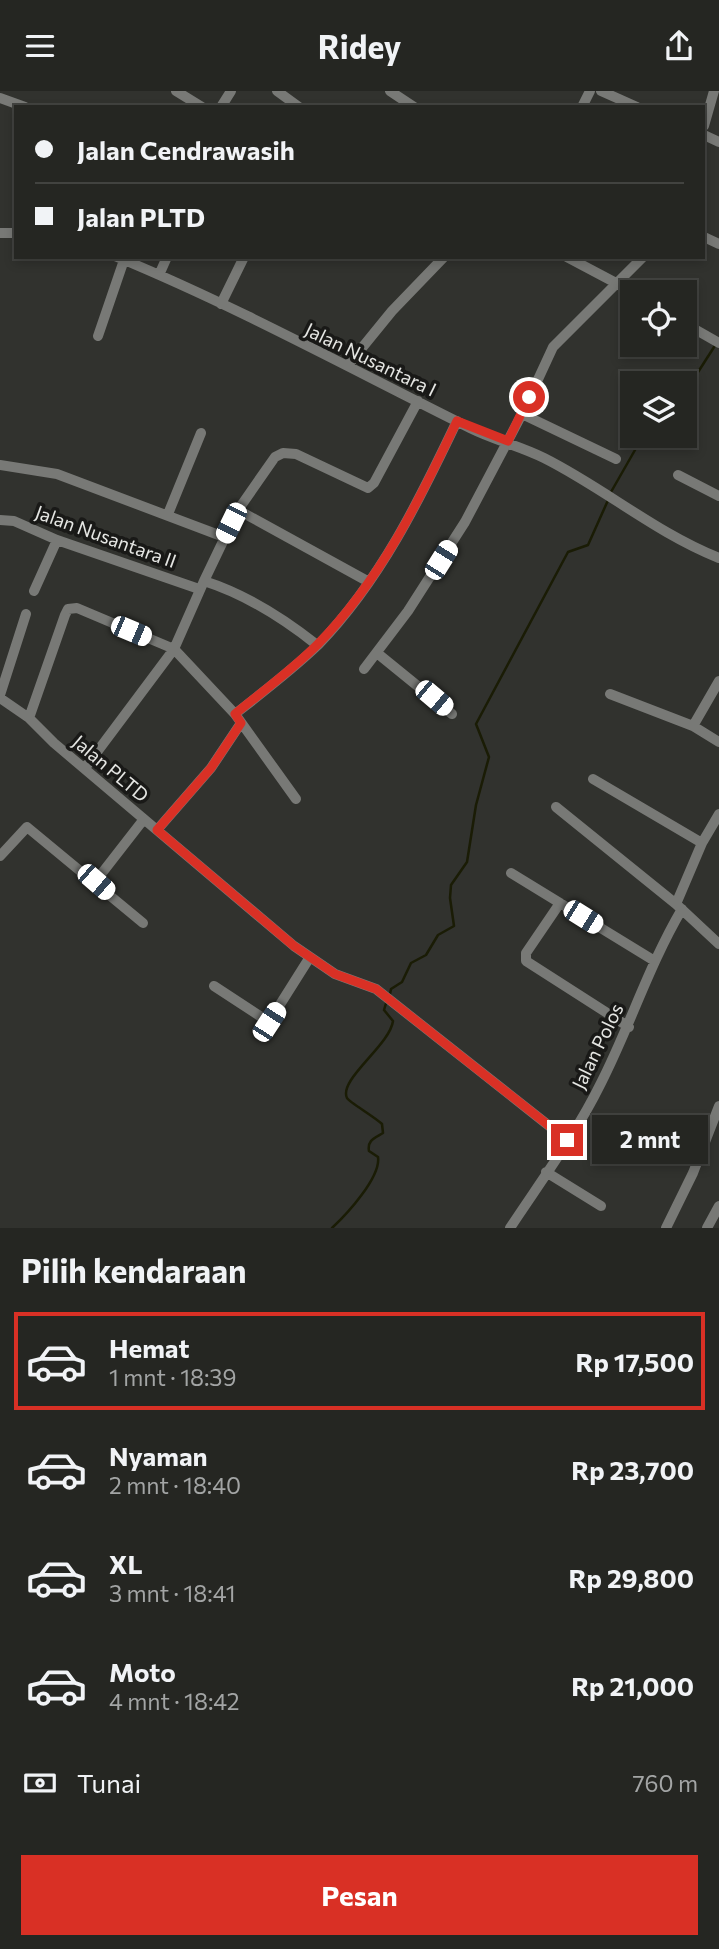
<!DOCTYPE html>
<html lang="id">
<head>
<meta charset="utf-8">
<style>
  body { margin:0; font-family:Commissioner,sans-serif; background:#31322f; color:#f1f3f6; height:100vh; display:flex; flex-direction:column; font-size:26px; white-space:nowrap }
  * { box-sizing:border-box; margin:0 }
  p { font-size:23px; color:#a3a5a5 }
  .icon { flex:none; width:38px; height:38px; fill:none; stroke:currentColor; stroke-width:2; stroke-linecap:round; stroke-linejoin:round }
  .map { position:relative; height:1137px; overflow:hidden }
  .side { display:flex; flex-direction:column; background:#252622; flex:1 }
  .side>* { flex:none }
  .hud { position:absolute; left:14px; top:14px; width:691px; height:154px; border-radius:0px; box-shadow:0 4px 10px #0003,0 0 0 2px #424340; display:grid; align-content:center; height:154px; padding:0 21px; background:#252622 }
  .controls { position:absolute; left:620px; top:189px; display:grid; gap:14px }
  .controls a { display:grid; place-items:center; width:77px; height:77px; border-radius:0px; background:#252622; box-shadow:0 4px 10px #0003,0 0 0 2px #424340; font-size:35px }
  .end { position:absolute; width:32px; height:32px; margin:-16px; border:9px solid #d93025; background:#fff; box-shadow:0 0 0 4px #fff }
  .from { border-radius:50% }
  .bubble { position:absolute; height:49px; border-radius:0px; background:#252622; box-shadow:0 4px 10px #0003,0 0 0 2px #424340; font-size:23px; font-weight:700; line-height:49px; text-align:center }
  .car { position:absolute; width:21px; height:42px; margin:-21px -10px; border-radius:9px; box-shadow:0 0 5px 2px #0007; background:linear-gradient(#fff 24%,#345 0 40%,#fff 0 76%,#345 0 86%,#fff 0) }
  .hud b { display:flex; align-items:center; gap:24px; height:66px; font-size:26px }
  .hud b+b { border-top:2px solid #424340 }
  .hud i { width:18px; height:18px; background:#f1f3f6 }
  ul { padding:0; list-style:none }
  li { display:flex; align-items:center; gap:21px; height:98px; margin:0 14px 10px; padding:0 7px; border:4px solid transparent; border-radius:0px }
  li div { flex:1 }
  li b { display:block; font-size:26px }
  li em { font-style:normal; font-weight:700 }
  li.selected { border-color:#d93025 }
  li>.icon { width:63px; height:63px; stroke-width:1.5 }
  h2 { padding:0 21px; font-size:32px; line-height:84px }
  .pay { display:flex; align-items:center; gap:18px; height:77px; padding:0 21px; font-size:26px }
  .pay p { margin-inline-start:auto }
  .action { display:flex; gap:14px; margin-top:auto; padding:14px 21px }
  .action a { flex:1; height:80px; border-radius:0px; background:#d93025; color:#fff; font-size:28px; font-weight:700; line-height:80px; text-align:center }
  header { display:flex; justify-content:space-between; align-items:center; height:91px; padding:0 21px; background:#252622; font-size:32px; font-weight:700 }
  .map>svg:first-child { display:block }
  .lines { fill:none; stroke-linecap:round; stroke-linejoin:round }
  .stream { stroke:#1a1c05; stroke-width:2.5 }
  .minor { stroke:#787976; stroke-width:10 }
  .route { stroke:#d93025; stroke-width:9 }
  .labels { text-anchor:middle; dominant-baseline:central; stroke-width:7; stroke-linejoin:round; paint-order:stroke }
  .street-label { font-size:19px; fill:#e5e6e3; stroke:#191917 }
</style>
</head>
<body>
<header><svg class="icon" aria-label="menu" viewBox="0 0 24 24"><path d="M4 6h16M4 12h16M4 18h16"/></svg>Ridey<svg class="icon" aria-label="share" viewBox="0 0 24 24"><path d="M12 15V3M7 8l5-5 5 5M5 13v7h14v-7"/></svg></header>
<div class="map">
<svg width="719" height="1137" viewBox="0 0 719 1137">
  <rect width="100%" height="100%" fill="#31322e"/>
  <g class="lines">
    <path class="stream" d="M684 303 716 253
      M611 401 643 345
      M390 903 391 898 402 891 411 872 426 864 438 844 454 835 450 807 451 794 467 771 476 714 489 666 476 633 568 461 588 454 609 407
      M332 1137C347 1123 381 1086 378 1066L369 1060C367 1049 375 1047 383 1042L382 1033C375 1026 349 1011 347 1007 338 989 390 954 393 930L384 919 387 909"/>
    <path class="minor" d="M176 0 202 16
      M277 0 299 16
      M390 0 414 16
      M601 0 637 16
      M0 7 25 16
      M221 16 231 0
      M582 16 590 0
      M704 35 714 0
      M704 44 719 51
      M0 142H16
      M704 146 719 153
      M117 166C238 216 353 279 470 337 494 349 520 355 544 367 604 397 656 442 719 467
      M567 166 633 201
      M159 184 167 166
      M221 213 244 166
      M684 232 719 252
      M98 245 124 169
      M348 274 392 220 444 166
      M522 323 616 368
      M0 374 57 383 224 446
      M678 384 719 405
      M238 419 369 491
      M168 423 201 342
      M0 429 14 430 57 449 199 498
      M204 490 238 419 275 366 283 362 296 363 368 397 374 392 418 310
      M34 500 57 449
      M377 562 452 623
      M364 578 408 520 465 431 522 323 553 256 643 166
      M719 590 693 635 719 651
      M610 603 693 635
      M0 604 26 523
      M0 607 29 627 54 652 294 855 335 883 376 898 567 1049
      M235 623C263 601 292 579 318 554 380 490 419 410 457 330
      M29 627 65 524 68 518 77 517 174 558 235 623 296 708
      M85 677 174 558 204 490C245 503 283 527 317 554
      M593 688 702 752
      M556 716 676 813 719 853
      M157 739 211 677 241 632
      M0 765 27 736 143 832
      M511 782 653 869
      M95 791 144 728
      M560 812 526 862V870L629 936
      M676 813 702 752 719 723
      M214 895 269 931 310 866
      M546 1081 601 1115
      M510 1137C541 1090 576 1043 601 992 630 935 649 874 682 818
      M666 1137 693 1082 719 1015
      M707 1137 719 1115"/>
  </g>
  <g class="lines">
    <path class="route" d="M529 306 508 350 457 330C419 410 380 490 318 553 292 579 263 600 235 623L241 632 211 677 157 739 294 855 335 883 376 898 567 1049"/>
  </g>
  <g class="labels">
    <g class="street-label">
      <text transform="translate(371 268) rotate(26)">Jalan Nusantara I</text>
      <text transform="translate(106 445) rotate(20)">Jalan Nusantara II</text>
      <text transform="translate(111 677) rotate(40)">Jalan PLTD</text>
      <text transform="translate(597 955) rotate(-64)">Jalan Polos</text>
    </g>
  </g>
</svg>
<div class="controls">
<a><svg class="icon" aria-label="locate" viewBox="0 0 24 24"><circle cx="12" cy="12" r="6"/><path d="M12 2v4M12 18v4M2 12h4M18 12h4"/></svg></a>
<a><svg class="icon" aria-label="layers" viewBox="0 0 24 24"><path d="M12 4l9 5-9 5-9-5zM3 14l9 5 9-5"/></svg></a>
</div>
<i class="end from" style="left:529px;top:306px"></i>
<i class="end" style="left:567px;top:1049px"></i>
<div class="bubble" style="left:592px;top:1024px;width:116px">2 mnt</div>
<i class="car" style="left:231px;top:432px;rotate:206deg"></i>
<i class="car" style="left:441px;top:469px;rotate:32deg"></i>
<i class="car" style="left:131px;top:540px;rotate:113deg"></i>
<i class="car" style="left:434px;top:607px;rotate:130deg"></i>
<i class="car" style="left:96px;top:791px;rotate:131deg"></i>
<i class="car" style="left:583px;top:826px;rotate:122deg"></i>
<i class="car" style="left:269px;top:931px;rotate:33deg"></i>
<div class="hud">
<b><i class="from"></i>Jalan Cendrawasih</b>
<b><i></i>Jalan PLTD</b>
</div>
</div>
<section class="side">
<h2>Pilih kendaraan</h2>
<ul>
<li class="selected"><svg class="icon" aria-label="car" viewBox="0 0 24 24"><path d="M5 17H2v-5l4-1 3-4h7l3 4 3 1v5h-3M9 17h6M6 11h13"/><circle cx="7" cy="17" r="2"/><circle cx="17" cy="17" r="2"/></svg><div><b>Hemat</b><p>1 mnt · 18:39</p></div><em>Rp 17,500</em></li>
<li><svg class="icon" aria-label="car" viewBox="0 0 24 24"><path d="M5 17H2v-5l4-1 3-4h7l3 4 3 1v5h-3M9 17h6M6 11h13"/><circle cx="7" cy="17" r="2"/><circle cx="17" cy="17" r="2"/></svg><div><b>Nyaman</b><p>2 mnt · 18:40</p></div><em>Rp 23,700</em></li>
<li><svg class="icon" aria-label="car" viewBox="0 0 24 24"><path d="M5 17H2v-5l4-1 3-4h7l3 4 3 1v5h-3M9 17h6M6 11h13"/><circle cx="7" cy="17" r="2"/><circle cx="17" cy="17" r="2"/></svg><div><b>XL</b><p>3 mnt · 18:41</p></div><em>Rp 29,800</em></li>
<li><svg class="icon" aria-label="car" viewBox="0 0 24 24"><path d="M5 17H2v-5l4-1 3-4h7l3 4 3 1v5h-3M9 17h6M6 11h13"/><circle cx="7" cy="17" r="2"/><circle cx="17" cy="17" r="2"/></svg><div><b>Moto</b><p>4 mnt · 18:42</p></div><em>Rp 21,000</em></li>
</ul>
<div class="pay"><svg class="icon" aria-label="cash" viewBox="0 0 24 24"><path d="M3 7h18v10H3z"/><circle cx="12" cy="12" r="2"/></svg>Tunai<p>760 m</p></div>
<div class="action"><a>Pesan</a></div>
</section>
</body>
</html>
